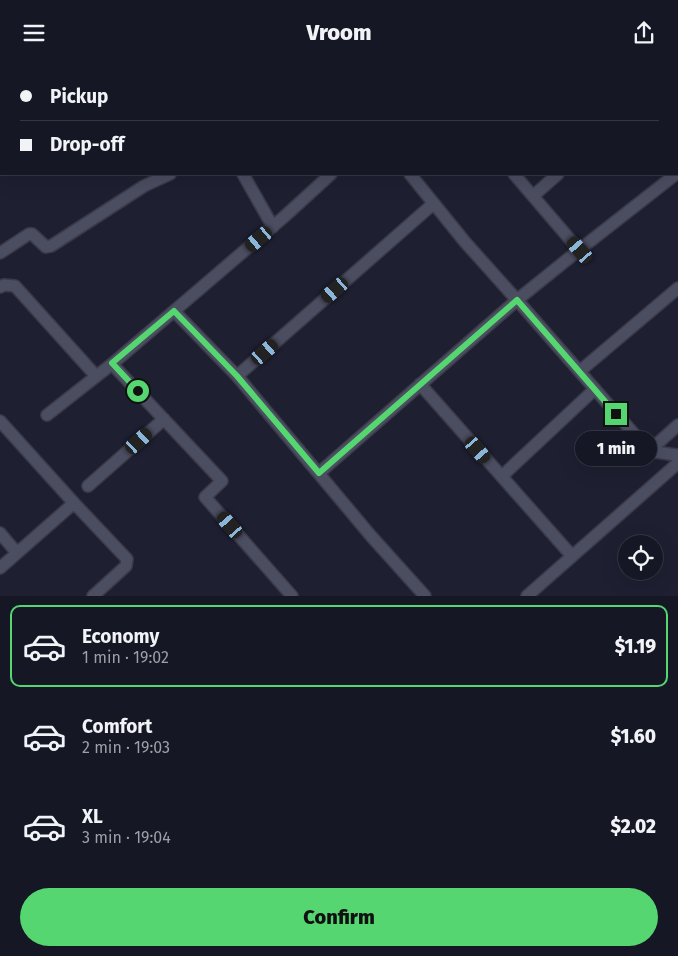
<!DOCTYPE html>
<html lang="en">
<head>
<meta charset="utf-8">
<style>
  body { margin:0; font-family:"Fira Sans",sans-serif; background:#1f202d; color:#f1f3f6; height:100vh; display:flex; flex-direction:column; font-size:19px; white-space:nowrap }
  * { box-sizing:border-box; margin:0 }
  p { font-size:16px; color:#9e9fa7 }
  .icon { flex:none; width:28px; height:28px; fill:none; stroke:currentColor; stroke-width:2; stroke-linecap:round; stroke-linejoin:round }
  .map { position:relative; height:531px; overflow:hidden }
  .drawer { display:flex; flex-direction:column; background:#161725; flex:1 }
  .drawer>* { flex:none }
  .top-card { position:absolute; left:0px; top:0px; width:679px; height:110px; box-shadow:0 5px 20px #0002,0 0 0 1px #353642; display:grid; align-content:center; height:110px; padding:0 20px; background:#161725 }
  .buttons { position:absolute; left:618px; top:470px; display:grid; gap:10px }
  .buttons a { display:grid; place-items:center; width:45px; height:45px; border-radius:50%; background:#161725; box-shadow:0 5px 20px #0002,0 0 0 1px #353642; font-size:25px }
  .end { position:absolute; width:22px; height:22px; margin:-11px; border:6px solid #55d671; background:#111; box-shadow:0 0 0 2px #111 }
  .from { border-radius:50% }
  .bubble { position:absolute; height:35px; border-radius:18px; background:#161725; box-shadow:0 5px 20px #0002,0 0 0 1px #353642; font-size:16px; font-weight:800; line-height:35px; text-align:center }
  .car { position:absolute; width:15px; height:30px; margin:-15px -8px; border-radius:6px; box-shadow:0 0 4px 1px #0007; background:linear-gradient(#222 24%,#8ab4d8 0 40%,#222 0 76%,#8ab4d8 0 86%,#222 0) }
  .top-card b { display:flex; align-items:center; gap:18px; height:48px; font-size:19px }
  .top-card b+b { border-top:1px solid #353642 }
  .top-card i { width:12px; height:12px; background:#f1f3f6 }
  ul { padding:9px 0 0; list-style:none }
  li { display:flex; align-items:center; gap:15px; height:82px; margin:0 10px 8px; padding:0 10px; border:2px solid transparent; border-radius:10px }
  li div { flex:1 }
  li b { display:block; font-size:19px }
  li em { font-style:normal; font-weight:800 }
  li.current { border-color:#55d671 }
  li>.icon { width:45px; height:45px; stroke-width:1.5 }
  .primary-button { display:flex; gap:10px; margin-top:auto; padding:10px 20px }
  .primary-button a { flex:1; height:58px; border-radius:30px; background:#55d671; color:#111; font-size:20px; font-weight:800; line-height:58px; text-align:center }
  header { display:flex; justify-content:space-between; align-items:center; height:65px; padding:0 20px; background:#161725; font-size:22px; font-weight:800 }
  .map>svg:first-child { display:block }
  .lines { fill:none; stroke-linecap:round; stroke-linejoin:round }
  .minor-casing { stroke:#3a3a48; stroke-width:14 }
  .minor { stroke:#4b4d61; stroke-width:11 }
  .route { stroke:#55d671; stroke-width:6 }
</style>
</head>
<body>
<header><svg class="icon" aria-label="menu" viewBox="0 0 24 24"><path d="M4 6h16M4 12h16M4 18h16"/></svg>Vroom<svg class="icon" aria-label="share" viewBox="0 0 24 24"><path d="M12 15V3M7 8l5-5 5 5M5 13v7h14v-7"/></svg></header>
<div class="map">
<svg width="678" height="531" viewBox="0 0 678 531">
  <rect width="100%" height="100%" fill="#1e1f31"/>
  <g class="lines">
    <g class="minor-casing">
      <path id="minor" d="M182 0V1
        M321 0 322 1
        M199 1 202 0
        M440 1 441 0
        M573 1 574 0
        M0 67 1 66
        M243 109 273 162
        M331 109 285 151 174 246 237 311 371 471 425 531
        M514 109 579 185 517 235 649 386 676 390 678 392
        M533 131 558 109
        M579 185 676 109
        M0 188 29 169H32L46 182 51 181 144 121 170 109
        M0 222 4 220 15 221 96 311
        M174 246 112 299 222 416 205 432 292 531
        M580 306 678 223
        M237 311 433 139
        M420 319 572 491
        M47 350 112 299
        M0 356 74 438 0 503
        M649 386 678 360
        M319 408 517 235 465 177 410 109
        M502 411 595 324
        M88 421 164 354
        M74 438 127 494 126 501 93 531
        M0 468 17 488
        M527 531 678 398"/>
    </g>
    <use href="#minor" class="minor"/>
  </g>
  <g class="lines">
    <path class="route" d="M138 326 112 298 174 246 237 311 319 408 517 235 616 349"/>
  </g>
</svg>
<div class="buttons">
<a><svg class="icon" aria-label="locate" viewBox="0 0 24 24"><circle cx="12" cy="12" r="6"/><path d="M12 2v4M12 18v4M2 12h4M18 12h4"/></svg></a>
</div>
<i class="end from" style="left:138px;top:326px"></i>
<i class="end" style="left:616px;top:349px"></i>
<div class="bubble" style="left:575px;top:366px;width:82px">1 min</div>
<i class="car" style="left:259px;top:174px;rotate:230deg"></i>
<i class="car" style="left:580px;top:185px;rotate:319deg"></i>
<i class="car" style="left:335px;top:225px;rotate:229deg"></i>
<i class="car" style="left:265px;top:287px;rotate:49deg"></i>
<i class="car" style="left:139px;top:376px;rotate:48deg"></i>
<i class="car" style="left:478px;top:385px;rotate:139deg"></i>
<i class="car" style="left:230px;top:460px;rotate:319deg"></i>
<div class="top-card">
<b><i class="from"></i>Pickup</b>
<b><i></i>Drop-off</b>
</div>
</div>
<section class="drawer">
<ul>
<li class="current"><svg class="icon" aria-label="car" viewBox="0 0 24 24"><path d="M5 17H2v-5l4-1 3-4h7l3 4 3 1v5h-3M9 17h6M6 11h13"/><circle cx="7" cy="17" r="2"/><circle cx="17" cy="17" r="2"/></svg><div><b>Economy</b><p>1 min · 19:02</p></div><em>$1.19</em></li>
<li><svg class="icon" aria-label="car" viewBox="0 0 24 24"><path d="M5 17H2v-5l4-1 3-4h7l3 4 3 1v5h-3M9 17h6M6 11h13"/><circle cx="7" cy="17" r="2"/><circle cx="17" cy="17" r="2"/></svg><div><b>Comfort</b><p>2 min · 19:03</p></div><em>$1.60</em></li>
<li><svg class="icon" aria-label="car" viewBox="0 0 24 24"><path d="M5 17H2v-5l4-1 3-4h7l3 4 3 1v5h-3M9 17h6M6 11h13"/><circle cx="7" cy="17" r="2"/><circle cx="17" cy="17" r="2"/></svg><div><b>XL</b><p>3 min · 19:04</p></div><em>$2.02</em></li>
</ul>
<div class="primary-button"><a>Confirm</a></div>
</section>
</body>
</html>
